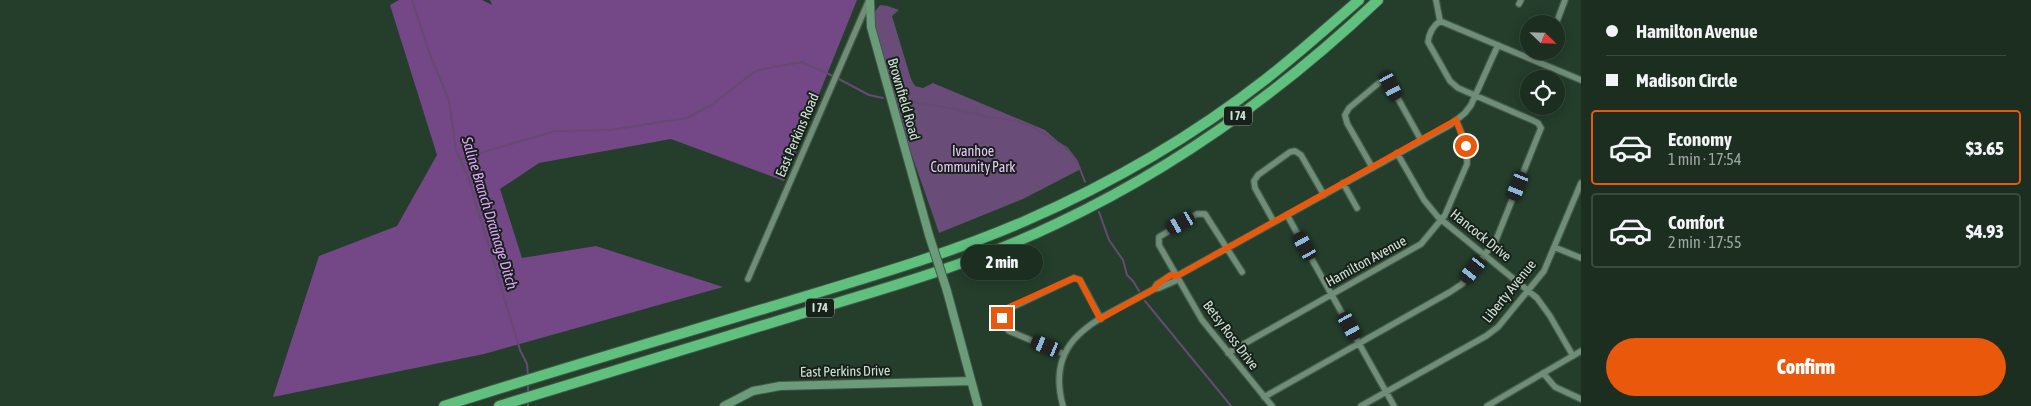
<!DOCTYPE html>
<html lang="en">
<head>
<meta charset="utf-8">
<style>
  body { margin:0; font-family:"Asap Condensed",sans-serif; background:#243629; color:#f1f3f6; height:100vh; display:flex; flex-direction:column; font-size:19px; white-space:nowrap }
  * { box-sizing:border-box; margin:0 }
  p { font-size:16px; color:#a0a8a5 }
  .icon { flex:none; width:28px; height:28px; fill:none; stroke:currentColor; stroke-width:2; stroke-linecap:round; stroke-linejoin:round }
  .map { position:relative; flex:1; overflow:hidden }
  .side { display:flex; flex-direction:column; background:#1b2e20; width:450px }
  .side>* { flex:none }
  .hud { display:grid; align-content:center; height:110px; padding:0 25px; background:#1b2e20 }
  .needle { width:32px; rotate:113deg }
  .tools { position:absolute; left:1520px; top:15px; display:grid; gap:10px }
  .tools a { display:grid; place-items:center; width:45px; height:45px; border-radius:50%; background:#1b2e20; box-shadow:0 2px 12px #0003,0 0 0 1px #394a3e; font-size:25px }
  .end { position:absolute; width:22px; height:22px; margin:-11px; border:6px solid #ea580c; background:#fff; box-shadow:0 0 0 2px #fff }
  .from { border-radius:50% }
  .bubble { position:absolute; height:35px; border-radius:18px; background:#1b2e20; box-shadow:0 2px 12px #0003,0 0 0 1px #394a3e; font-size:16px; font-weight:800; line-height:35px; text-align:center }
  .car { position:absolute; width:15px; height:30px; margin:-15px -8px; border-radius:6px; box-shadow:0 0 4px 1px #0007; background:linear-gradient(#222 24%,#8ab4d8 0 40%,#222 0 76%,#8ab4d8 0 86%,#222 0) }
  .hud b { display:flex; align-items:center; gap:18px; height:48px; font-size:19px }
  .hud b+b { border-top:1px solid #394a3e }
  .hud i { width:12px; height:12px; background:#f1f3f6 }
  ul { padding:0; list-style:none }
  li { display:flex; align-items:center; gap:15px; height:75px; margin:0 10px 8px; padding:0 15px; border:2px solid #394a3e; border-radius:5px }
  li div { flex:1 }
  li b { display:block; font-size:19px }
  li em { font-style:normal; font-weight:800 }
  li.selected { border-color:#ea580c }
  li>.icon { width:45px; height:45px; stroke-width:1.5 }
  .button { display:flex; gap:10px; margin-top:auto; padding:10px 25px }
  .button a { flex:1; height:58px; border-radius:30px; background:#ea580c; color:#fff; font-size:20px; font-weight:800; line-height:58px; text-align:center }
  main { display:flex; flex:1; min-height:0 }
  .map>svg:first-child { display:block }
  .green { fill:#694c77 }
  .forest { fill:#744787 }
  .lines { fill:none; stroke-linecap:round; stroke-linejoin:round }
  .stream { stroke:#654a72; stroke-width:2 }
  .street-casing { stroke:#425949; stroke-width:8 }
  .secondary-casing { stroke:#425949; stroke-width:10 }
  .highway-casing { stroke:#425949; stroke-width:12 }
  .street { stroke:#708d77; stroke-width:5.5 }
  .secondary { stroke:#6b9c79; stroke-width:8 }
  .highway { stroke:#60c07e; stroke-width:10 }
  .secondary-bridge-casing { stroke:#425949; stroke-width:10; stroke-linecap:butt }
  .secondary-bridge { stroke:#6b9c79; stroke-width:8 }
  .route { stroke:#ea580c; stroke-width:6 }
  .labels { text-anchor:middle; dominant-baseline:central; stroke-width:4; stroke-linejoin:round; paint-order:stroke }
  .shield { fill:#162119; stroke:#99a79c; stroke-width:1 }
  .shield-label { font-size:12px; font-weight:bold; fill:#d1e0d4 }
  .street-label { font-size:14px; fill:#d1e0d4; stroke:#162119 }
  .park-label { font-size:14px; fill:#ebc6fd; stroke:#162119 }
  .water-label { font-size:15px; font-style:italic; fill:#e3a4ff; stroke:#162119 }
</style>
</head>
<body>
<main>
<div class="map">
<svg width="1581" height="406" viewBox="0 0 1581 406">
  <rect width="100%" height="100%" fill="#243e2b"/>
  <path class="green" d="M880 5 888 6 899 10 892 16 911 79 915 86 923 88 933 83 1045 130 1070 152 1081 169 1023 199 939 233C915 161 885 88 873 14Z"/>
  <path class="forest" d="M399 0H482L492 5 490 0H857L784 181 671 139 539 163 500 189 522 258 596 246 723 287 484 354 273 397 319 256 397 226 437 155 390 5Z"/>
  <g class="lines">
    <path class="stream" d="M412 0 429 52 449 100 456 150 468 177 520 350 527 364 528 376
      M837 78 869 95 883 98
      M898 100 950 108 989 117 1013 120 1031 126 1067 148 1077 161 1085 182
      M460 159 555 131 610 130 687 118 713 104 754 72 763 69 802 62 833 76
      M1099 212 1109 240 1123 260 1127 275 1133 281 1139 291
      M1145 301 1231 406
      M528 383V393
      M528 401V406"/>
    <g class="street-casing">
      <path id="street" d="M1436 0 1440 21
        M1519 4 1521 0
        M1440 21 1581 80
        M1556 24 1565 0
        M1397 153 1424 200 1438 217 1537 298 1550 316 1573 356
        M1372 167 1347 123 1345 115 1349 108 1380 82H1387L1391 86 1421 140
        M1343 183 1357 208
        M1287 215 1394 406
        M1274 222 1255 188 1254 181 1258 175 1290 152 1295 151 1301 155 1324 195
        M1554 247 1581 258
        M1242 272 1205 214H1197L1159 237V245L1202 320 1272 406
        M748 279 869 0
        M1154 289 1159 288 1175 281 1177 276
        M1228 353 1421 244 1445 215 1467 164V146L1456 120
        M1064 354 1009 331 1002 323 1004 311 1074 278 1080 280 1082 284 1101 319
        M1543 373 1555 387 1581 399
        M1264 397 1450 292 1462 284 1496 240 1541 128 1538 123 1532 120 1458 88 1450 81 1428 42C1429 33 1433 26 1440 21
        M1063 406C1043 334 1104 318 1154 289L1157 284 1171 275 1177 276 1195 266 1450 125 1465 113 1471 105 1498 45
        M1361 406 1486 336 1498 327 1544 271 1581 183
        M1487 406 1581 351"/>
    </g>
    <g class="secondary-casing">
      <path id="secondary" d="M870 0 871 27 929 235
        M947 291 978 406
        M724 406 753 391 780 386 971 381"/>
    </g>
    <g class="highway-casing">
      <path id="highway" d="M444 406C559 369 674 336 790 301 869 277 949 254 1025 221 1110 184 1193 136 1266 79 1298 54 1328 27 1359 0
        M499 406C603 374 707 343 810 311 894 286 977 262 1056 224 1175 168 1283 90 1378 0"/>
    </g>
    <use href="#street" class="street"/>
    <use href="#secondary" class="secondary"/>
    <use href="#highway" class="highway"/>
    <g class="secondary-bridge-casing">
      <path id="secondary-bridge" d="M929 235 947 291"/>
    </g>
    <use href="#secondary-bridge" class="secondary-bridge"/>
  </g>
  <g class="lines">
    <path class="route" d="M1002 318 1007 308 1074 278 1080 280 1082 284 1100 319 1154 289 1158 284 1171 275 1177 276 1195 266 1456 120 1466 146"/>
  </g>
  <g class="labels">
    <g class="shield">
      <rect x="1224" y="106.5" width="28" height="19" rx="4"/>
      <rect x="806" y="298.5" width="28" height="19" rx="4"/>
    </g>
    <g class="shield-label">
      <text x="1238" y="116">I 74</text>
      <text x="820" y="308">I 74</text>
    </g>
    <g class="street-label">
      <text transform="translate(904 99) rotate(74)">Brownfield Road</text>
      <text transform="translate(797 135) rotate(-67)">East Perkins Road</text>
      <text transform="translate(1481 235) rotate(39)">Hancock Drive</text>
      <text transform="translate(1366 261) rotate(-29)">Hamilton Avenue</text>
      <text transform="translate(1509 291) rotate(-51)">Liberty Avenue</text>
      <text transform="translate(1231 335) rotate(53)">Betsy Ross Drive</text>
      <text transform="translate(845 371) rotate(-1)">East Perkins Drive</text>
    </g>
    <g class="park-label">
      <text x="973" y="151">Ivanhoe<tspan x="973" dy="16">Community Park</tspan></text>
    </g>
    <g class="water-label">
      <text transform="translate(490 213) rotate(73)">Saline Branch Drainage Ditch</text>
    </g>
  </g>
</svg>
<div class="tools">
<a><svg class="needle" viewBox="-14 -14 28 28"><path d="M0-13l5 13h-10z" fill="#e53935"/><path d="M0 13l5-13h-10z" fill="#a0a8a5"/></svg></a>
<a><svg class="icon" aria-label="locate" viewBox="0 0 24 24"><circle cx="12" cy="12" r="6"/><path d="M12 2v4M12 18v4M2 12h4M18 12h4"/></svg></a>
</div>
<i class="end from" style="left:1466px;top:146px"></i>
<i class="end" style="left:1002px;top:318px"></i>
<div class="bubble" style="left:961px;top:245px;width:82px">2 min</div>
<i class="car" style="left:1391px;top:86px;rotate:152deg"></i>
<i class="car" style="left:1518px;top:186px;rotate:202deg"></i>
<i class="car" style="left:1181px;top:223px;rotate:240deg"></i>
<i class="car" style="left:1305px;top:246px;rotate:331deg"></i>
<i class="car" style="left:1473px;top:270px;rotate:219deg"></i>
<i class="car" style="left:1350px;top:326px;rotate:151deg"></i>
<i class="car" style="left:1046px;top:346px;rotate:292deg"></i>
</div>
<section class="side">
<div class="hud">
<b><i class="from"></i>Hamilton Avenue</b>
<b><i></i>Madison Circle</b>
</div>
<ul>
<li class="selected"><svg class="icon" aria-label="car" viewBox="0 0 24 24"><path d="M5 17H2v-5l4-1 3-4h7l3 4 3 1v5h-3M9 17h6M6 11h13"/><circle cx="7" cy="17" r="2"/><circle cx="17" cy="17" r="2"/></svg><div><b>Economy</b><p>1 min · 17:54</p></div><em>$3.65</em></li>
<li><svg class="icon" aria-label="car" viewBox="0 0 24 24"><path d="M5 17H2v-5l4-1 3-4h7l3 4 3 1v5h-3M9 17h6M6 11h13"/><circle cx="7" cy="17" r="2"/><circle cx="17" cy="17" r="2"/></svg><div><b>Comfort</b><p>2 min · 17:55</p></div><em>$4.93</em></li>
</ul>
<div class="button"><a>Confirm</a></div>
</section>
</main>
</body>
</html>
